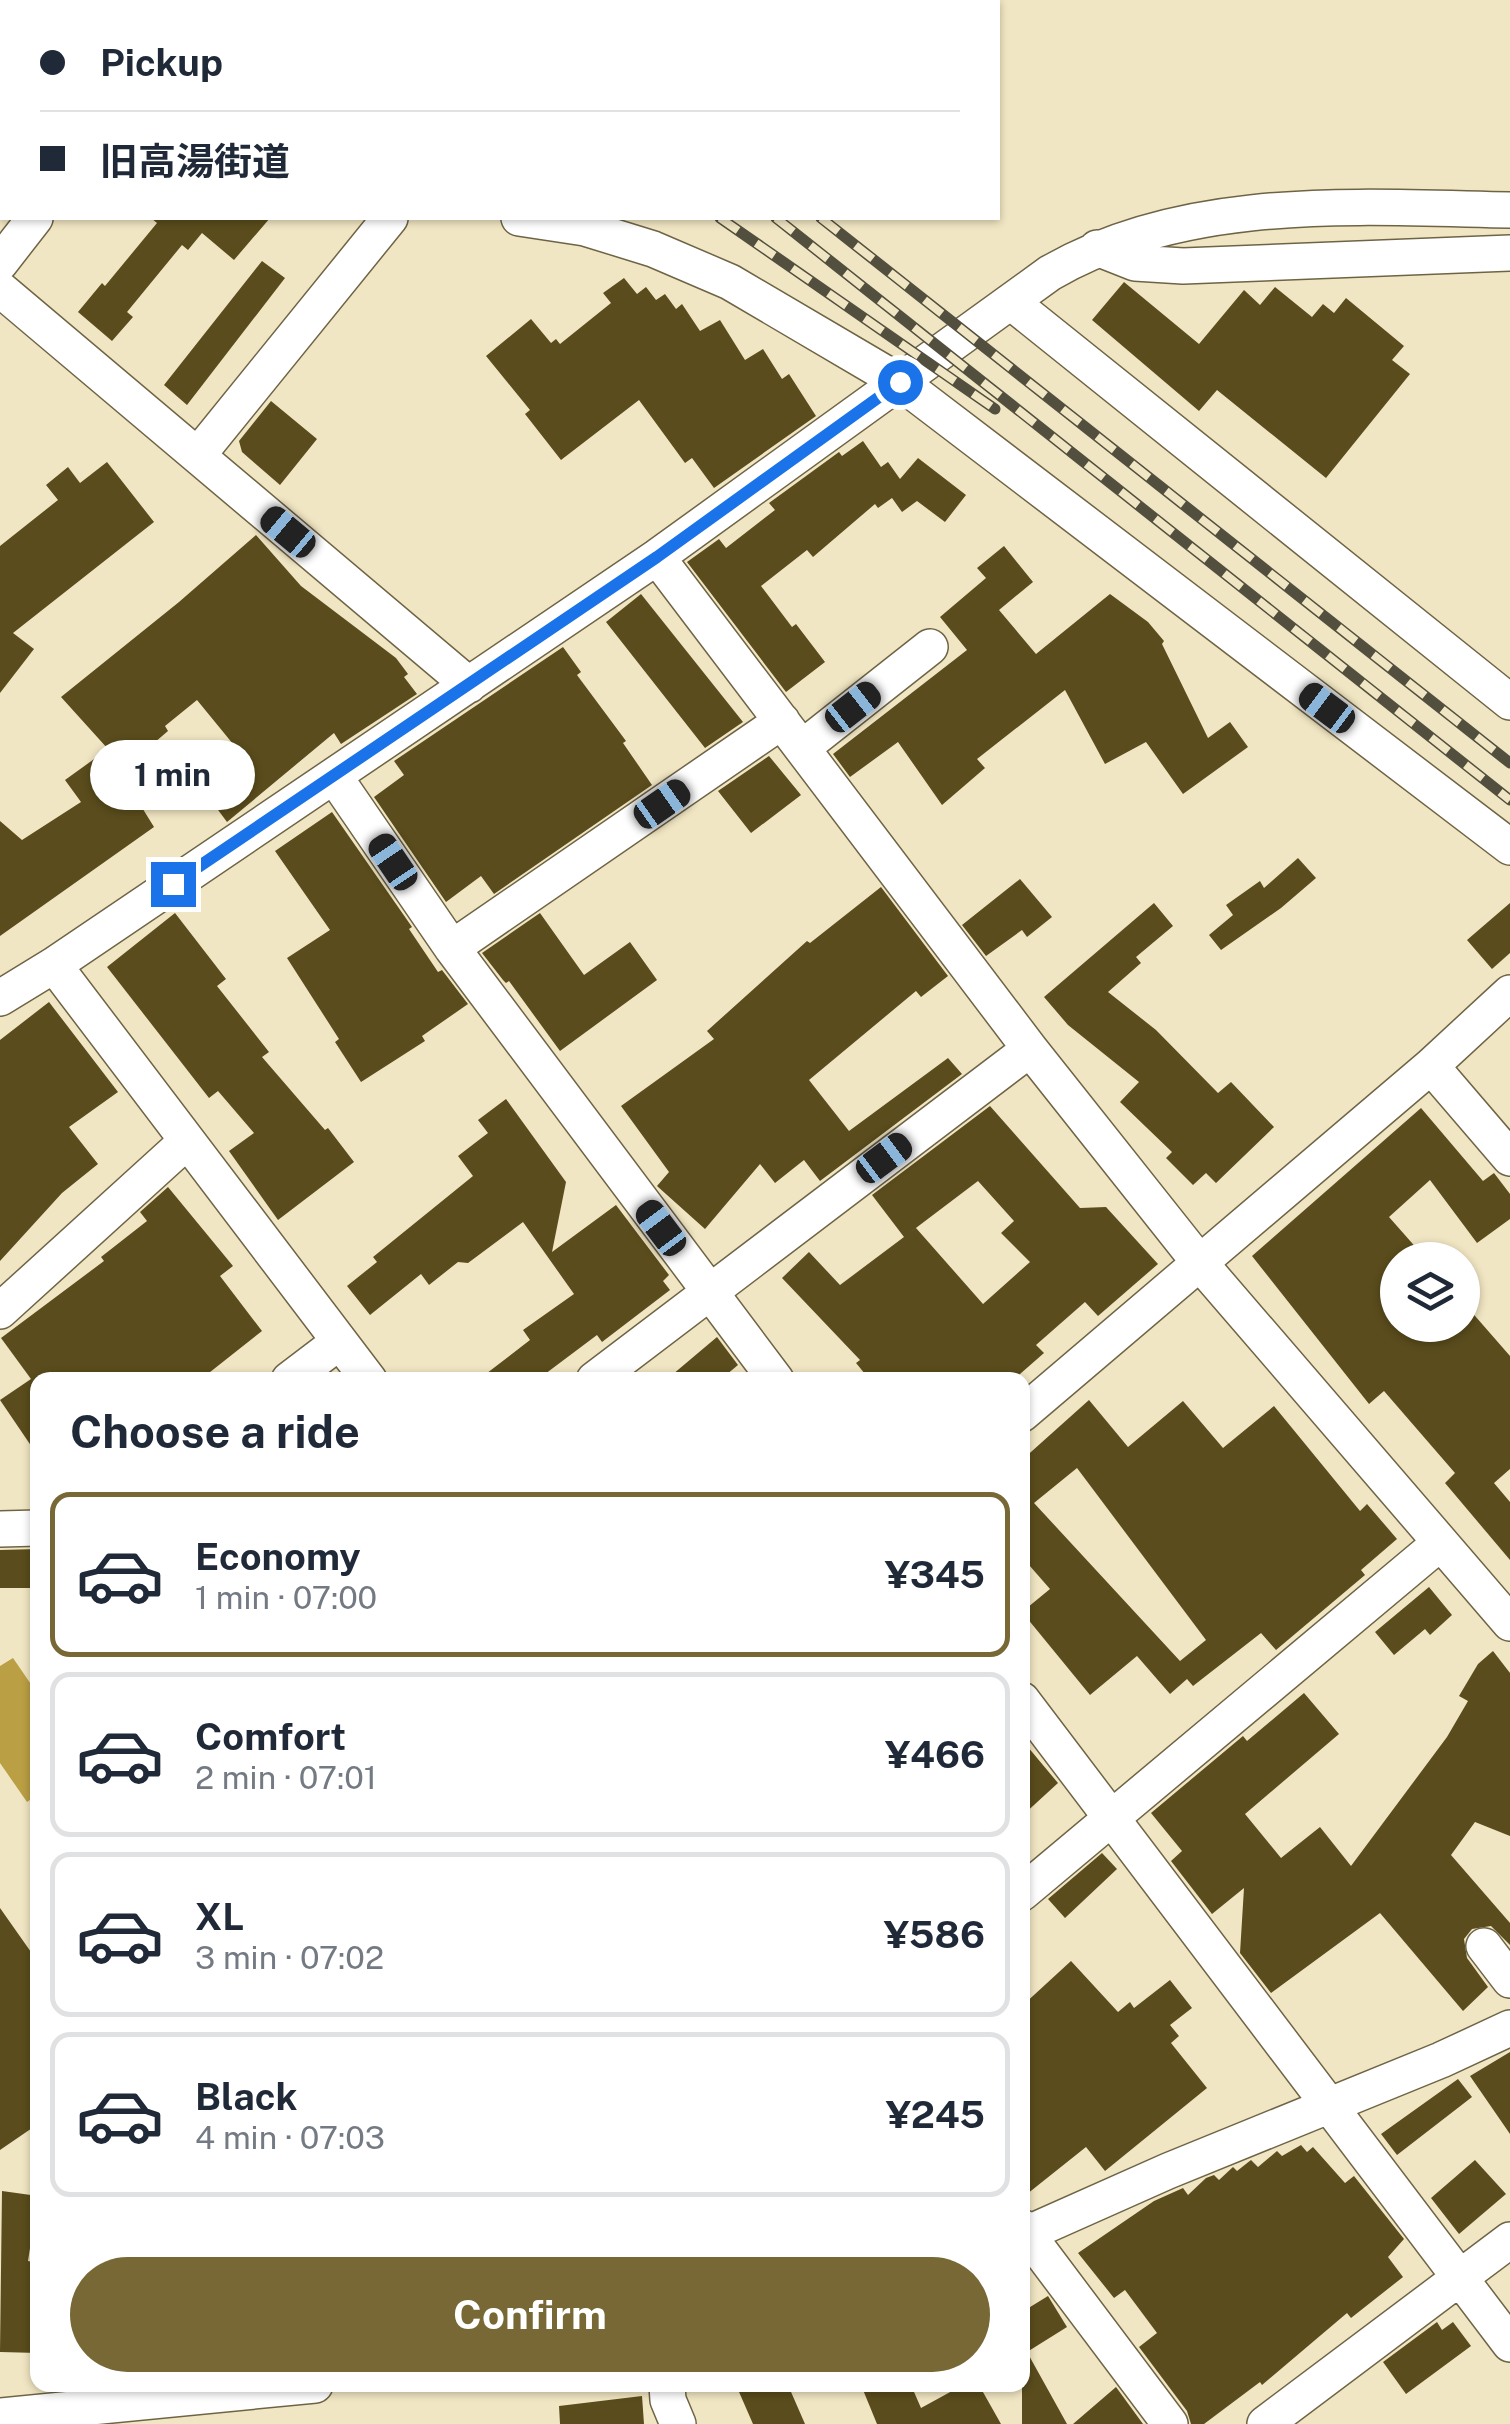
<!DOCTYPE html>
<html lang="en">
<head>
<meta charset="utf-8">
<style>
  body { margin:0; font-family:"Public Sans","Noto Sans JP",sans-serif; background:#f2f2f3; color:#1f2937; height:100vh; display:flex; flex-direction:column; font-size:38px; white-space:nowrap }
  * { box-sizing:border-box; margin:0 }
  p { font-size:32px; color:#747a83 }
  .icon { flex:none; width:55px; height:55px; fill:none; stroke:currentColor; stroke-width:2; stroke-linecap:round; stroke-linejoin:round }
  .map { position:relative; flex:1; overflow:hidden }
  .drawer { position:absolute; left:30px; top:1372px; width:1000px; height:1020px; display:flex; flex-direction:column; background:#fff; border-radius:20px; box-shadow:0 2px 8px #0004 }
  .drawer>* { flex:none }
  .guide { position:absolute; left:0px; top:0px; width:1000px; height:220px; box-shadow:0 2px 8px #0004; display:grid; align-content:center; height:220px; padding:0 40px; background:#fff }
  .fabs { position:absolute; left:1380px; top:1242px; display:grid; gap:20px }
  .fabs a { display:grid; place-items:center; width:100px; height:100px; border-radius:50%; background:#fff; box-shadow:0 2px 8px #0004; font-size:50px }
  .end { position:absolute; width:45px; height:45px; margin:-22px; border:12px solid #1a73e8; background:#fff; box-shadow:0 0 0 5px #fff }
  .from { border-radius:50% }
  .bubble { position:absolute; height:70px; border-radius:35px; background:#fff; box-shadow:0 2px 8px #0004; font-size:32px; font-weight:700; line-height:70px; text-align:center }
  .car { position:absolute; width:30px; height:60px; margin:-30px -15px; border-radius:12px; box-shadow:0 0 8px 2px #0007; background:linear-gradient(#222 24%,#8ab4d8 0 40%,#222 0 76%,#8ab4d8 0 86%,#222 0) }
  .guide b { display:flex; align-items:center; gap:35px; height:95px; font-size:38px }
  .guide b+b { border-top:2px solid #e0e1e3 }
  .guide i { width:25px; height:25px; background:#1f2937 }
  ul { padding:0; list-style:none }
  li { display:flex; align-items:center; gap:30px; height:165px; margin:0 20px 15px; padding:0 20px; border:5px solid #e0e1e3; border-radius:20px }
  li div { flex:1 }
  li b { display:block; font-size:38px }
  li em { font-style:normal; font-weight:700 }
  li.selected { border-color:#786836 }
  li>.icon { width:90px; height:90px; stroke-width:1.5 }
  h2 { padding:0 40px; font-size:45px; line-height:120px }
  .primary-button { display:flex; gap:20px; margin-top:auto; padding:20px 40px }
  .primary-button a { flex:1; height:115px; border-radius:60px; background:#786836; color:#fff; font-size:40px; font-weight:700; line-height:115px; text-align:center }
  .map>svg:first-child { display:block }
  .water { fill:#ba9f44 }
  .building { fill:#5a4c1c; fill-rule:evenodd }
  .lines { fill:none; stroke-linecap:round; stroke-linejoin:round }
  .minor-casing { stroke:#6e6445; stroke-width:38 }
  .primary-casing { stroke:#917e3c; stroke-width:58 }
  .minor { stroke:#fff; stroke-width:35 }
  .primary { stroke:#d7c78f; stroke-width:55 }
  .rail-casing { stroke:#534f3e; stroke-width:11 }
  .rail { stroke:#f1e6c3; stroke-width:8; stroke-dasharray:22; stroke-linecap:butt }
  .route { stroke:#1a73e8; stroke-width:12 }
</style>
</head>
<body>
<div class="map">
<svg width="1510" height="2424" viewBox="0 0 1510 2424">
  <rect width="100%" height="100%" fill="#f1e6c3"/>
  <path class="water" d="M13 1658 37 1693V1795L27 1802 0 1763V1666Z"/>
  <path class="building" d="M151 218H270L234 260 202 233 188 250 182 245 127 312 133 317 112 341 78 312 102 283 105 286 157 223Z
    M262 261 285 278 187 405 164 385Z
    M624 278 637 294 646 287 656 300 665 294 676 309 682 304 700 331 720 320 745 360 763 349 782 379 789 374 816 416 714 488 692 458 685 463 639 400 561 460 525 414 530 410 486 356 531 319 551 343 556 339 560 344 611 303 603 293Z
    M1124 282 1199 344 1244 290 1260 305 1275 287 1312 317 1323 304 1334 313 1346 298 1404 346 1392 360 1410 374 1326 478 1217 390 1199 411 1092 320Z
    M271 401 317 439 280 485 242 452 239 441Z
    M863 441 881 467 888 462 900 479 918 458 966 495 945 522 917 501 902 512 892 498 878 508 875 504 813 557 807 550 761 586 792 627 796 624 825 662 786 692 687 562 719 539 726 548 775 510 769 503 839 452 842 456Z
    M107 462 154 522 13 633 34 649 0 693V546L58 500 46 485 68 467 80 483Z
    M256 535 301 586 396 658 408 674 404 677 417 694 341 744 334 733 227 822 192 775 233 744 197 700 165 726 168 731 120 772 154 827 0 936V821L22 840 81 802 65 780 108 749 61 697 179 602Z
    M1004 546 1033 582 999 610 1036 654 1110 594 1148 622 1164 641 1162 644 1208 738 1230 722 1248 747 1183 794 1146 742 1105 764 1065 690 977 759 985 768 942 805 898 742 850 777 833 754 967 650 940 617 986 578 977 568Z
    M641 594 743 722 705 748 606 622Z
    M563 647 581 672 577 675 626 741 623 743 652 785 494 894 481 876 446 902 374 797 404 775 394 761Z
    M769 756 801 795 751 833 718 791Z
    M332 812 412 927 409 929 438 972 442 970 468 1004 422 1036 425 1041 361 1082 335 1042 339 1039 287 958 330 930 275 851Z
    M1298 858 1316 878 1281 908 1221 950 1209 935 1233 915 1226 905 1260 881 1264 888Z
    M1020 879 1052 917 1027 937 1022 930 986 956 962 925Z
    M881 887 948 976 921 997 916 991 809 1080 849 1131 948 1058 962 1074 820 1181 804 1160 775 1183 760 1164 705 1229 657 1186 669 1172 621 1106 714 1039 707 1031 807 941 810 943Z
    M1154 903 1173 926 1136 957 1141 963 1108 992 1156 1030 1218 1093 1231 1082 1274 1127 1216 1183 1206 1173 1193 1185 1166 1158 1172 1152 1120 1102 1139 1082 1068 1025 1044 997Z
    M1510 903V953L1492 969 1467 940Z
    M175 913 226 979 217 986 269 1052 262 1057 325 1130 328 1128 354 1162 278 1220 229 1151 254 1133 218 1091 209 1098 107 967Z
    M540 913 584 975 630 942 657 980 560 1051 509 981 506 983 503 980 482 953Z
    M49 1002 118 1092 69 1127 98 1164 62 1193 0 1261V1040Z
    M506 1099 566 1182 552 1252 616 1205 669 1275 663 1281 670 1290 602 1342 597 1335 537 1380H478L530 1340 523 1330 574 1294 523 1222 468 1263 458 1262 429 1285 421 1274 370 1315 347 1286 377 1262 373 1257 473 1176 458 1156 488 1133 478 1120Z
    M990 1106 1080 1208 1106 1207 1158 1264 1098 1316 1085 1302 1036 1345 1044 1353 1013 1380H870L856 1363 860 1360 782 1278 809 1252 840 1285 916 1228 983 1304 1030 1262 1001 1233 1014 1221 978 1181 904 1237 872 1195Z
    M1421 1108 1483 1181 1494 1173 1510 1194V1219L1477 1243 1430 1180 1389 1217 1427 1260H1398V1325H1462V1301L1510 1356V1469L1494 1483 1510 1502V1560L1445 1483 1455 1473 1384 1391 1369 1404 1252 1256Z
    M168 1187 233 1266 220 1276 262 1331 200 1380H38V1456L0 1400 31 1379 1 1338 104 1261 101 1257 147 1221 140 1212Z
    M717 1337 738 1365 720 1380H666Z
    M1089 1400 1128 1447 1183 1401 1223 1448 1274 1406 1360 1511 1367 1504 1397 1539 1361 1570 1365 1575 1276 1650 1261 1633 1193 1686 1187 1679 1170 1694 1137 1656 1090 1695 1022 1612 1050 1589 1022 1557V1460ZM1077 1468 1206 1640 1180 1661 1034 1503Z
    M38 1549V1588H0V1550Z
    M1429 1587 1452 1615 1430 1635 1425 1629 1394 1655 1375 1632Z
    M1493 1651 1510 1673V1836L1475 1822 1451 1855 1510 1923V1945L1491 1926 1472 1929 1464 1939 1467 1958 1488 1987 1463 2011 1380 1913 1271 1993 1240 1953 1244 1888 1212 1914 1171 1861 1182 1851 1151 1813 1243 1736 1247 1741 1304 1693 1339 1734 1245 1814 1281 1858 1320 1827 1351 1866 1447 1737 1468 1701 1459 1696 1478 1664Z
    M1022 1740 1058 1783 1022 1816Z
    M1102 1853 1117 1869 1065 1918 1048 1899Z
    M0 1908 38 1962V2124L0 2150Z
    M1071 1961 1118 2012 1130 2002 1134 2008 1170 1980 1192 2008 1170 2025 1179 2036 1171 2043 1207 2088 1105 2171 1086 2147 1022 2198V2006Z
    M1510 2052V2134L1470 2076Z
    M1458 2079 1472 2097 1397 2155 1381 2134Z
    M1301 2145 1307 2152 1313 2147 1345 2183 1354 2176 1404 2239 1388 2257 1403 2277 1351 2318 1347 2313 1262 2385 1260 2382 1204 2424H1191L1187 2411 1139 2347 1157 2333 1125 2290 1114 2298 1078 2253 1154 2201 1183 2188 1188 2195 1206 2178 1214 2175 1219 2180 1233 2167 1237 2171 1251 2160 1258 2167 1277 2151 1282 2156Z
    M1475 2160 1506 2194 1459 2234 1431 2198Z
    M2 2191 38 2196 28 2261 38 2263V2353L0 2352Z
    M1048 2296 1067 2327 1027 2352 1067 2424H1022V2312Z
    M1437 2322 1442 2330 1453 2322 1471 2346 1406 2394 1383 2362Z
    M736 2385H788L805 2424H753Z
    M861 2385H911L921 2408 963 2385H979L1001 2424H877Z
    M1116 2387 1143 2424H1073Z
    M642 2396 644 2424H560L559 2406Z"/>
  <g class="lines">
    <g class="minor-casing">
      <path id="minor" d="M37 2 39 0
        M0 49 2 46
        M519 218 585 228 653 249 730 282 900 382 1510 847
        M1097 248 1135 263 1183 266 1510 253
        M0 263 35 218
        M0 289 469 685
        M1011 302 1510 702
        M198 455 390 218
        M657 557 1030 1049 1199 1262 1510 1623
        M802 748 930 647
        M334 776 452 948 776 1380
        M452 948 782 721
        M54 965 369 1380
        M0 998 54 965 657 557 1050 273C1186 194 1358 207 1510 210
        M1431 1066 1510 1158
        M0 1311 187 1141
        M289 1380 339 1342
        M594 1380 1030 1049
        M1022 1414 1431 1066 1510 993
        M0 1529 38 1528
        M1022 1700 1510 2344
        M1022 1893 1440 1543
        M1484 1946 1510 1980
        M1022 2227 1170 2424
        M1022 2236 1168 2171 1441 2060 1510 2028
        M667 2385 668 2400 678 2424
        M0 2416 315 2385
        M1265 2424 1510 2240"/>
    </g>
    <g class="primary-casing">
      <path id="primary" d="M97 2 99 0
        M147 2 149 0
        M0 125 2 122
        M0 188 2 185"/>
    </g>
    <use href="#minor" class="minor"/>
    <use href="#primary" class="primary"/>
    <g class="rail-casing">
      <path id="rail" d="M380 0 384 2
        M501 0 504 2
        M540 0 543 2
        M720 218 995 409
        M776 218 1510 800
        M821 218 1510 763"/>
    </g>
    <use href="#rail" class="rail"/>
  </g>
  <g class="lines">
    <path class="route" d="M173 884 657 557 900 382"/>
  </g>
</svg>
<div class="fabs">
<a><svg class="icon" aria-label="layers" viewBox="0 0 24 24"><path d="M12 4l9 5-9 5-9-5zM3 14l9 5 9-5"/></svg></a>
</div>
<i class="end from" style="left:900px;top:382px"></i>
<i class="end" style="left:173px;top:884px"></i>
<div class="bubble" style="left:90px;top:740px;width:165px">1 min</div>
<i class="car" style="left:288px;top:532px;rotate:310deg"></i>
<i class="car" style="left:853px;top:707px;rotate:52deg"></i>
<i class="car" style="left:1327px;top:708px;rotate:307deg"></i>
<i class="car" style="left:662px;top:804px;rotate:55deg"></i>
<i class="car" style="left:393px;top:862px;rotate:326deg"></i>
<i class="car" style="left:884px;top:1158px;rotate:53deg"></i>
<i class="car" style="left:661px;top:1228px;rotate:323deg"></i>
<div class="guide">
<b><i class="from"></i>Pickup</b>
<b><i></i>旧高湯街道</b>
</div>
<section class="drawer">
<h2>Choose a ride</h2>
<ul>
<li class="selected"><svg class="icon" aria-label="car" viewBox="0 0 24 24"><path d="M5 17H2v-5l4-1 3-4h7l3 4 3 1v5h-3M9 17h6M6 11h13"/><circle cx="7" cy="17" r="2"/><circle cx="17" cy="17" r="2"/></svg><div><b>Economy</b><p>1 min · 07:00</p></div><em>¥345</em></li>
<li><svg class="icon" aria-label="car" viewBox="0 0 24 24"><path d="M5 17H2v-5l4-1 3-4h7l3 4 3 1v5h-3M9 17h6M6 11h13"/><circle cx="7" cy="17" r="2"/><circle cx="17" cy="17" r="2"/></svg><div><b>Comfort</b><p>2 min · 07:01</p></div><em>¥466</em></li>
<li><svg class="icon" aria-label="car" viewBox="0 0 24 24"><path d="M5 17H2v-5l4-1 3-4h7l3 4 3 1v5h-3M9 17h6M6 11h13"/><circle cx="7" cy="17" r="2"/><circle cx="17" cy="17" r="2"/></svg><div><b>XL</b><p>3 min · 07:02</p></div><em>¥586</em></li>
<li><svg class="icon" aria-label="car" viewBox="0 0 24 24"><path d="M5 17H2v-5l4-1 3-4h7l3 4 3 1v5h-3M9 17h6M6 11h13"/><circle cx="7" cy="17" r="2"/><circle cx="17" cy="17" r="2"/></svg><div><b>Black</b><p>4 min · 07:03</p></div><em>¥245</em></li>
</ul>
<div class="primary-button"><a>Confirm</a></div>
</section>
</div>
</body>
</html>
